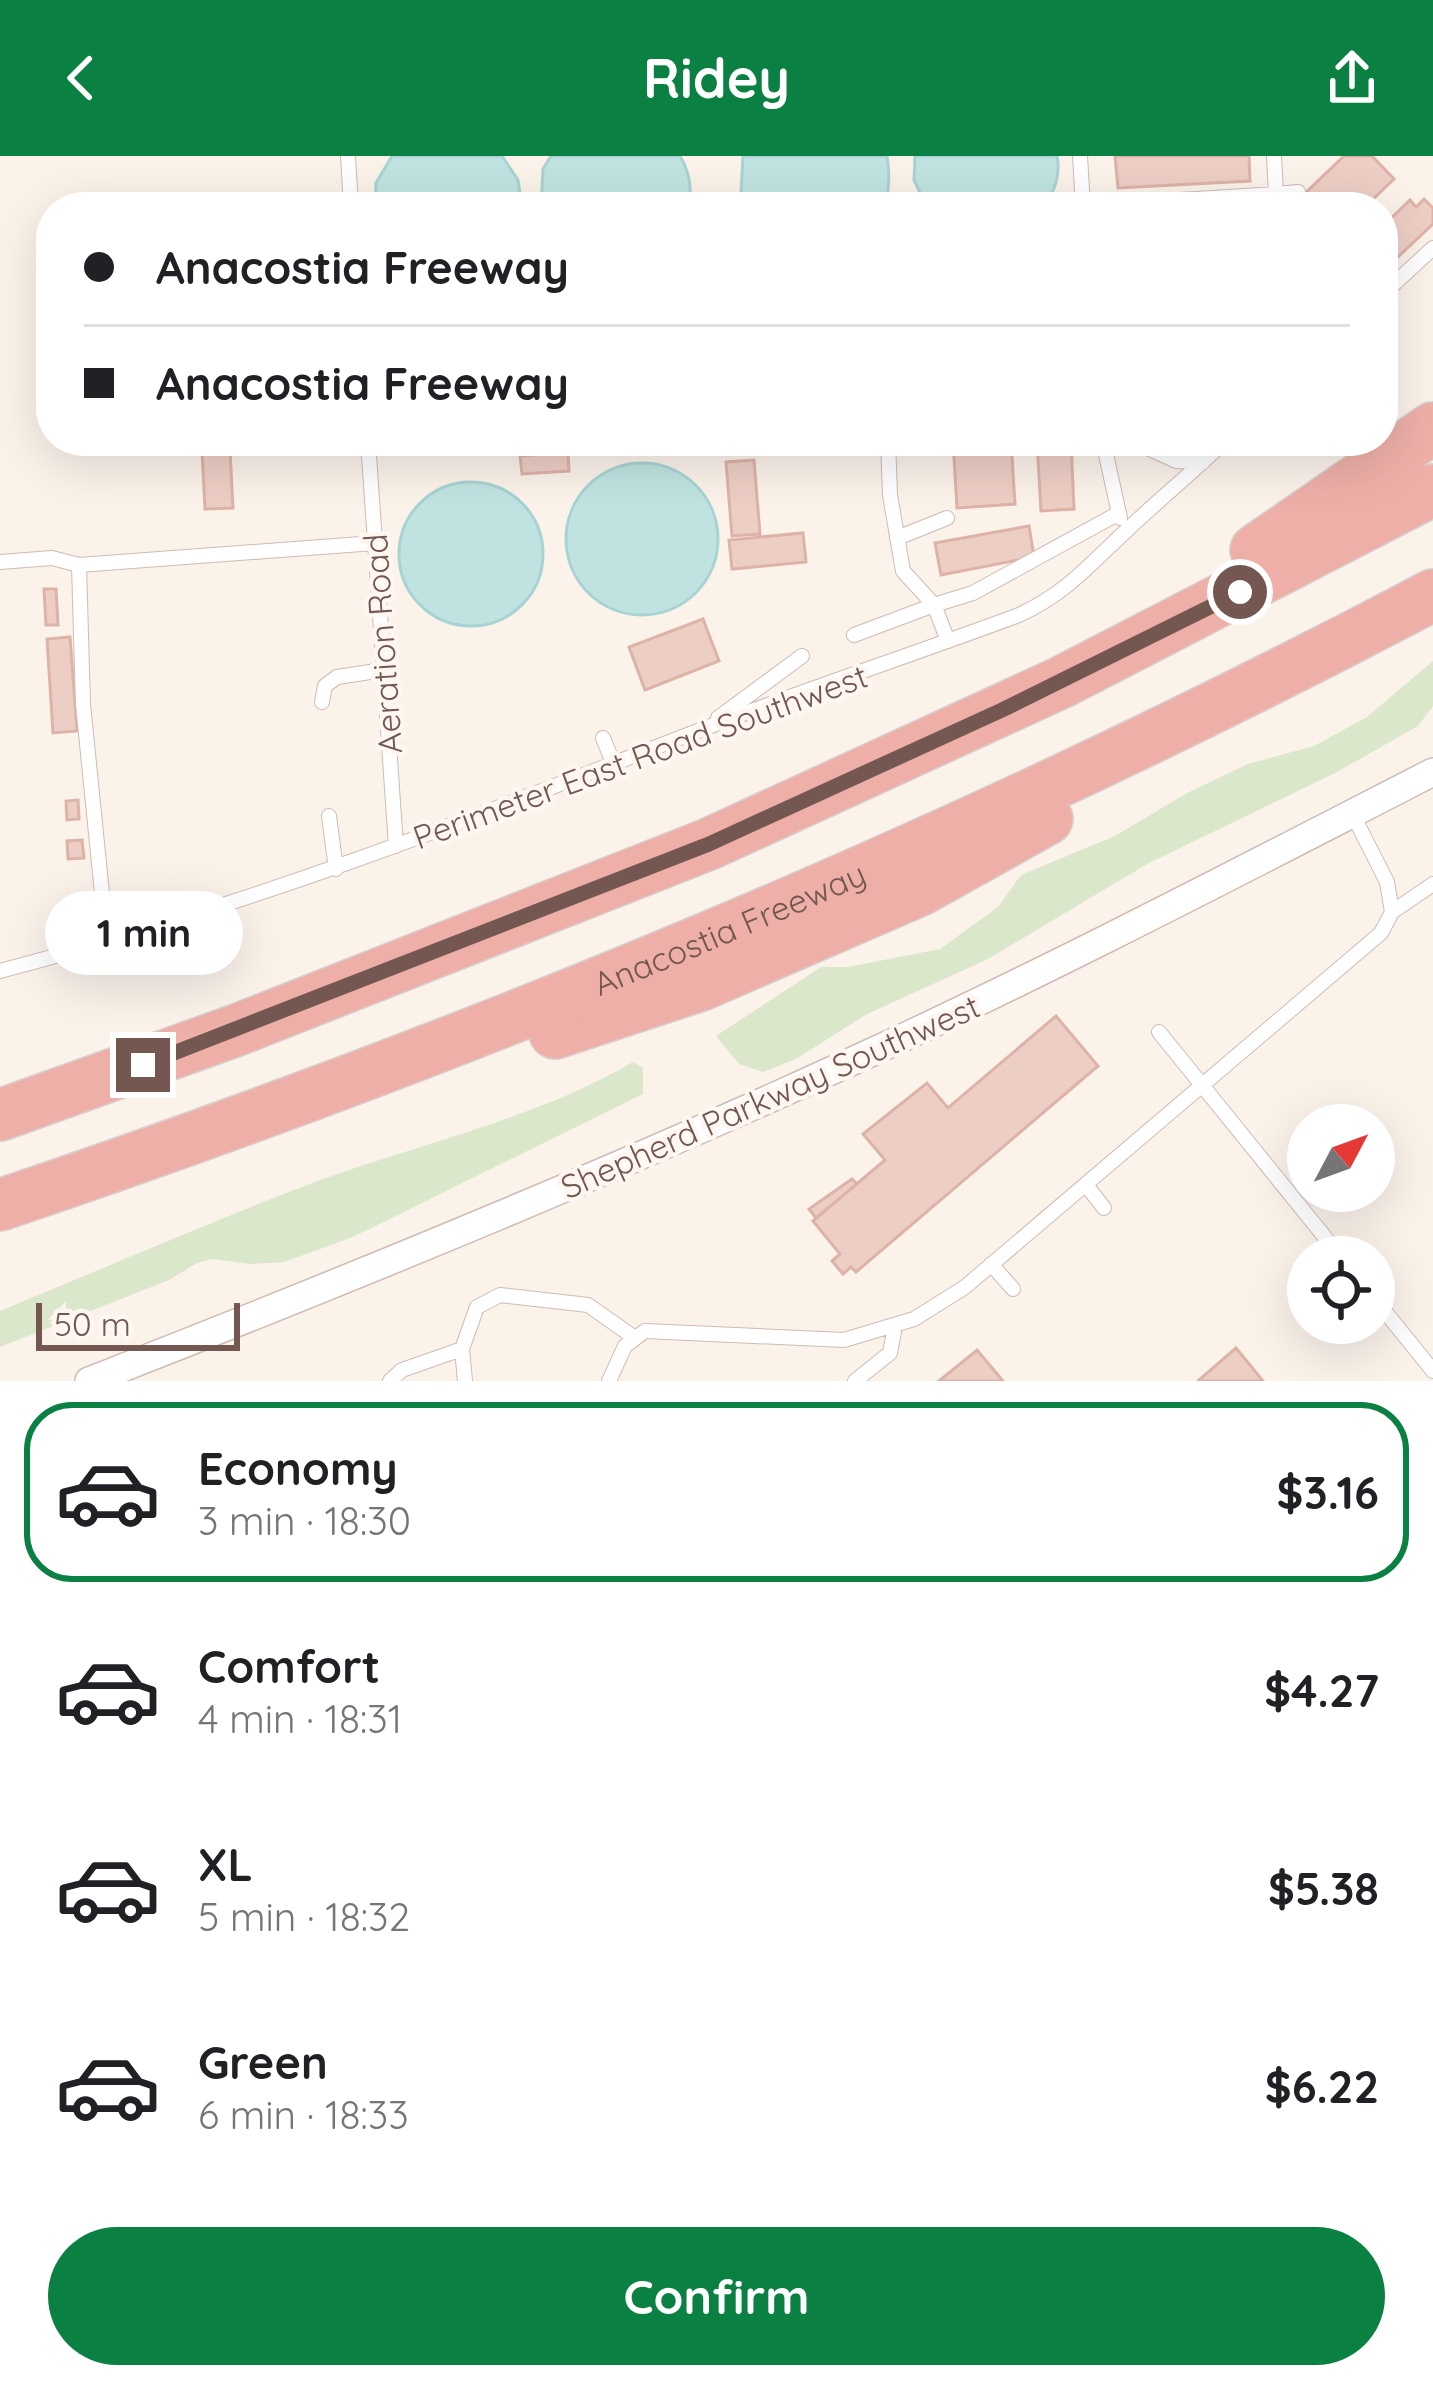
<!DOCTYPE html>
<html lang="en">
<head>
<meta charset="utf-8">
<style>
  body { margin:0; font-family:Quicksand,sans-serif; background:#f6f6f6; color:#202124; height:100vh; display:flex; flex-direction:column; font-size:45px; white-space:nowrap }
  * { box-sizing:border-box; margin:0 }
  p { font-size:39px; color:#757577 }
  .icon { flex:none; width:66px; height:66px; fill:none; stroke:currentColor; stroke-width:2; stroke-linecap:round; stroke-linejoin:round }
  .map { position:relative; height:1225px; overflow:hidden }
  .side { display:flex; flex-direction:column; background:#fff; flex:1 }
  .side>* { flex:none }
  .hud { position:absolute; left:36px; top:36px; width:1362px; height:264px; border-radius:48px; box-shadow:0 12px 48px #0002; display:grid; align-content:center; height:264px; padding:0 48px; background:#fff }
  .needle { width:78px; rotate:49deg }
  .controls { position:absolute; left:1287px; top:948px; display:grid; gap:24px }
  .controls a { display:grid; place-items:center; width:108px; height:108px; border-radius:50%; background:#fff; box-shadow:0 12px 48px #0002; font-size:60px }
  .scale { position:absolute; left:36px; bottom:30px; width:204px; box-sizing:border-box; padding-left:12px; border:6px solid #735750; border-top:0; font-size:33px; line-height:42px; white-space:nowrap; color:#735750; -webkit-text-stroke:9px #fdf6f1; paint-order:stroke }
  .end { position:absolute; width:54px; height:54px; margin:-27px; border:15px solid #735750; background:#fff; box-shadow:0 0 0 6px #fff }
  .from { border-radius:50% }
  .bubble { position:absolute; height:84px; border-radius:42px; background:#fff; box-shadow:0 12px 48px #0002; font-size:39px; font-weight:800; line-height:84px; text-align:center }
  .hud b { display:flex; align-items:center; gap:42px; height:114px; font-size:45px }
  .hud b+b { border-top:3px solid #e0e0e0 }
  .hud i { width:30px; height:30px; background:#202124 }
  ul { padding:21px 0 0; list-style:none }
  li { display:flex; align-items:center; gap:36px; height:180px; margin:0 24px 18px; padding:0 24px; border:6px solid transparent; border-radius:48px }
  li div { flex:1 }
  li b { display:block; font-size:45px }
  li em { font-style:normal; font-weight:800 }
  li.on { border-color:#0b8043 }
  li>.icon { width:108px; height:108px; stroke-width:1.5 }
  .action { display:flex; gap:24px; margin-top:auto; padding:24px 48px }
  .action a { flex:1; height:138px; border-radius:72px; background:#0b8043; color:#fff; font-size:48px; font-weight:800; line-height:138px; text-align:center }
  header { display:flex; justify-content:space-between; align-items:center; height:156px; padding:0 48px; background:#0b8043; color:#fff; font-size:54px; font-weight:800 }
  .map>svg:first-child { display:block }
  .green { fill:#dae7ca }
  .water { fill:#c0e3e2; stroke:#a8d3d3; stroke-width:3 }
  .building { fill:#edcec5; stroke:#deb3a7; stroke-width:3 }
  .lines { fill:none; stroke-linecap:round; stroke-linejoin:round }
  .service-casing { stroke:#cebbb4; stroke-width:16 }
  .minor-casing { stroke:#cebbb4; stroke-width:30 }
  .motorway-casing { stroke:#d8d0ce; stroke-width:54 }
  .service { stroke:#fff; stroke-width:14 }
  .minor { stroke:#fff; stroke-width:27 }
  .motorway { stroke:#eeafa8; stroke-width:51 }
  .route { stroke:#735750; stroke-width:15 }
  .labels { text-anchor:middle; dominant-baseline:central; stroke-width:9; stroke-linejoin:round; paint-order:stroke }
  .street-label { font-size:33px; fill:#735750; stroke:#fdf6f1 }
</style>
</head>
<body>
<header><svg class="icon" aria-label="back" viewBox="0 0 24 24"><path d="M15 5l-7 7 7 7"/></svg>Ridey<svg class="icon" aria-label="share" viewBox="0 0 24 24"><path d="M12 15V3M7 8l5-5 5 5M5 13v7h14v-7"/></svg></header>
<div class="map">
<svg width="1433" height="1225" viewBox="0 0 1433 1225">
  <rect width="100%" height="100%" fill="#fbf2ea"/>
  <path class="green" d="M1433 505V550L1418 570 1335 617 1149 707 988 803 867 858 796 903 763 916 739 908 716 880 821 811H848L940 793 998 751 1021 719 1115 680 1187 637 1248 608 1314 590 1367 561Z
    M633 906 643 912V938L353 1081 284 1106 251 1108 212 1103 197 1107 169 1124 0 1191V1155C105 1112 209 1066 315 1026 420 987 536 963 633 906Z"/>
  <path class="water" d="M392 0H502L518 24 522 51H375L376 27Z
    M551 0H680C690 16 692 33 689 51H541L543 13Z
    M743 0H887C890 18 890 34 884 51H747L741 37Z
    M915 0H1057C1061 19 1054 35 1045 51H927L914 24Z
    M566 383a76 76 0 1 1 152 0a76 76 0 1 1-152 0Z
    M399 398a72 72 0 1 1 144 0a72 72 0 1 1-144 0Z"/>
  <path class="building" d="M1115 0H1249L1250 25 1118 32Z
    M1344 0H1372L1394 23 1365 51H1300L1296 46Z
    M1424 43 1433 52V68L1383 115V70L1410 44 1416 51Z
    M725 285H753L754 296 725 298Z
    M953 285H1011L1015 348 957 352Z
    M1037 285H1071L1074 353 1041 355Z
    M230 294 233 352 205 353 202 296Z
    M568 296 569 315 522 318 520 300Z
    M754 304 760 378 732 380 726 306Z
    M1029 370 1034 401 941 419 935 387Z
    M803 377 806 406 732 413 729 384Z
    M44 433H56L58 469H46Z
    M703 463 719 505 645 534 629 491Z
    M70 481 77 575 53 577 47 483Z
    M78 644 79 663 67 664 66 645Z
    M82 684 84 702 68 703 67 685Z
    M1056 860 1098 910 856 1116 851 1111 843 1118 832 1105 840 1098 813 1065 885 1004 863 978 927 927 948 952Z
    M852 1023 857 1028 816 1062 809 1053Z
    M1236 1192 1263 1225H1197H1198Z
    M977 1194 1003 1225H939Z"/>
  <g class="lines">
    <g class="service-casing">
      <path id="service" d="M348 0 351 51
        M1080 0 1083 51
        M1083 50 1276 38 1274 0
        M1278 51 1276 38 1298 36
        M1383 138 1433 92
        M368 285 396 690
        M888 285 890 339 903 415 934 449 973 437 1119 357
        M1103 285 1120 362
        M1132 285 1176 305 1203 306
        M897 382 947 362
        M0 406 52 402 79 409
        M854 479 934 449 948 485
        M322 546 325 530 337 521 383 514
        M718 562 802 500
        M603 582 614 609
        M1352 657 1387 726 1392 756
        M329 660 336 713
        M107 787 83 548 79 409 375 387
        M0 815C241 752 471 663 703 573 808 533 914 498 1019 459 1068 436 1090 408 1128 373 1160 343 1194 315 1225 285
        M1159 876 1341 1101
        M1086 1029 1104 1052
        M991 1108 1013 1133
        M1374 1142 1433 1215
        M390 1225 402 1214 462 1193
        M465 1225 462 1193 477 1151 500 1139 588 1149 635 1182
        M609 1225 625 1190 645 1175 844 1184 914 1163 965 1131 1381 777 1392 756 1433 728
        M855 1225 890 1197 895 1171"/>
    </g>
    <g class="minor-casing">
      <path id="minor" d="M89 1225C348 1124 605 1019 857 903 1053 813 1242 714 1433 616"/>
    </g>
    <g class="motorway-casing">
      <g id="motorway">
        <path d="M1256 394 1433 272"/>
        <path d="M555 877 701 829 920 734 1047 663"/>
        <path d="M0 959 237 874 709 688 1062 526 1433 334"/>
        <path id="s1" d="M0 1049C492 883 974 682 1433 439"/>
      </g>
    </g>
    <use href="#service" class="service"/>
    <use href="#minor" class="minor"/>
    <use href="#motorway" class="motorway"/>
  </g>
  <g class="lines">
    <path class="route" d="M143 909 709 688 1002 554 1240 436"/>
  </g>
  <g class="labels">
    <g class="street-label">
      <text transform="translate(382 488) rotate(-94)">Aeration Road</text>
      <text transform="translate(640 600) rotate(-20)">Perimeter East Road Southwest</text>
      <text stroke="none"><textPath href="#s1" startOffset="780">Anacostia Freeway</textPath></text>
      <text transform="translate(770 940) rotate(-24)">Shepherd Parkway Southwest</text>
    </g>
  </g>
</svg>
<div class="controls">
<a><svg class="needle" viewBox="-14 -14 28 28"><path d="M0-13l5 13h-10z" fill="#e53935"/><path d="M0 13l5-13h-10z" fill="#757577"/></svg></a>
<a><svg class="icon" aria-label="locate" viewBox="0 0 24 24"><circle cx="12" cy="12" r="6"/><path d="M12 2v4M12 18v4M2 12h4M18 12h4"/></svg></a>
</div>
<div class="scale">50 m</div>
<i class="end from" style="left:1240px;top:436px"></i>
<i class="end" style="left:143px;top:909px"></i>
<div class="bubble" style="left:45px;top:735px;width:198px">1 min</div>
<div class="hud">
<b><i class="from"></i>Anacostia Freeway</b>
<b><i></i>Anacostia Freeway</b>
</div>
</div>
<section class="side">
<ul>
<li class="on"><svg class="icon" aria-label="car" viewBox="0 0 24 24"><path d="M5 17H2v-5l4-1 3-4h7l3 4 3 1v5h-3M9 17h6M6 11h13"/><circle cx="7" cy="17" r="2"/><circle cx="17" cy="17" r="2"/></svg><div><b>Economy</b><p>3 min · 18:30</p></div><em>$3.16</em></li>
<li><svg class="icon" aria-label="car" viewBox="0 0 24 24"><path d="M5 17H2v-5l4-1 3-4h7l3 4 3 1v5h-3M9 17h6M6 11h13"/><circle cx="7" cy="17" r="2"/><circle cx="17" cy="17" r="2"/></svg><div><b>Comfort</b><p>4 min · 18:31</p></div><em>$4.27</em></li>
<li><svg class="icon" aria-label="car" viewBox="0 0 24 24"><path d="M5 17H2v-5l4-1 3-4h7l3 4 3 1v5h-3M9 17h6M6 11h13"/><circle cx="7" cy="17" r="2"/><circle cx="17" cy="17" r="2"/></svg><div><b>XL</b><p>5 min · 18:32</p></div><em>$5.38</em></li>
<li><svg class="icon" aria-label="car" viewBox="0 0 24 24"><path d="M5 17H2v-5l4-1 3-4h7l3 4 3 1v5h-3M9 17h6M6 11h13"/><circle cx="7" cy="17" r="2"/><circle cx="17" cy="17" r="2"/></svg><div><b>Green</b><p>6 min · 18:33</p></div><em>$6.22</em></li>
</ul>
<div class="action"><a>Confirm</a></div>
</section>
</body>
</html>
